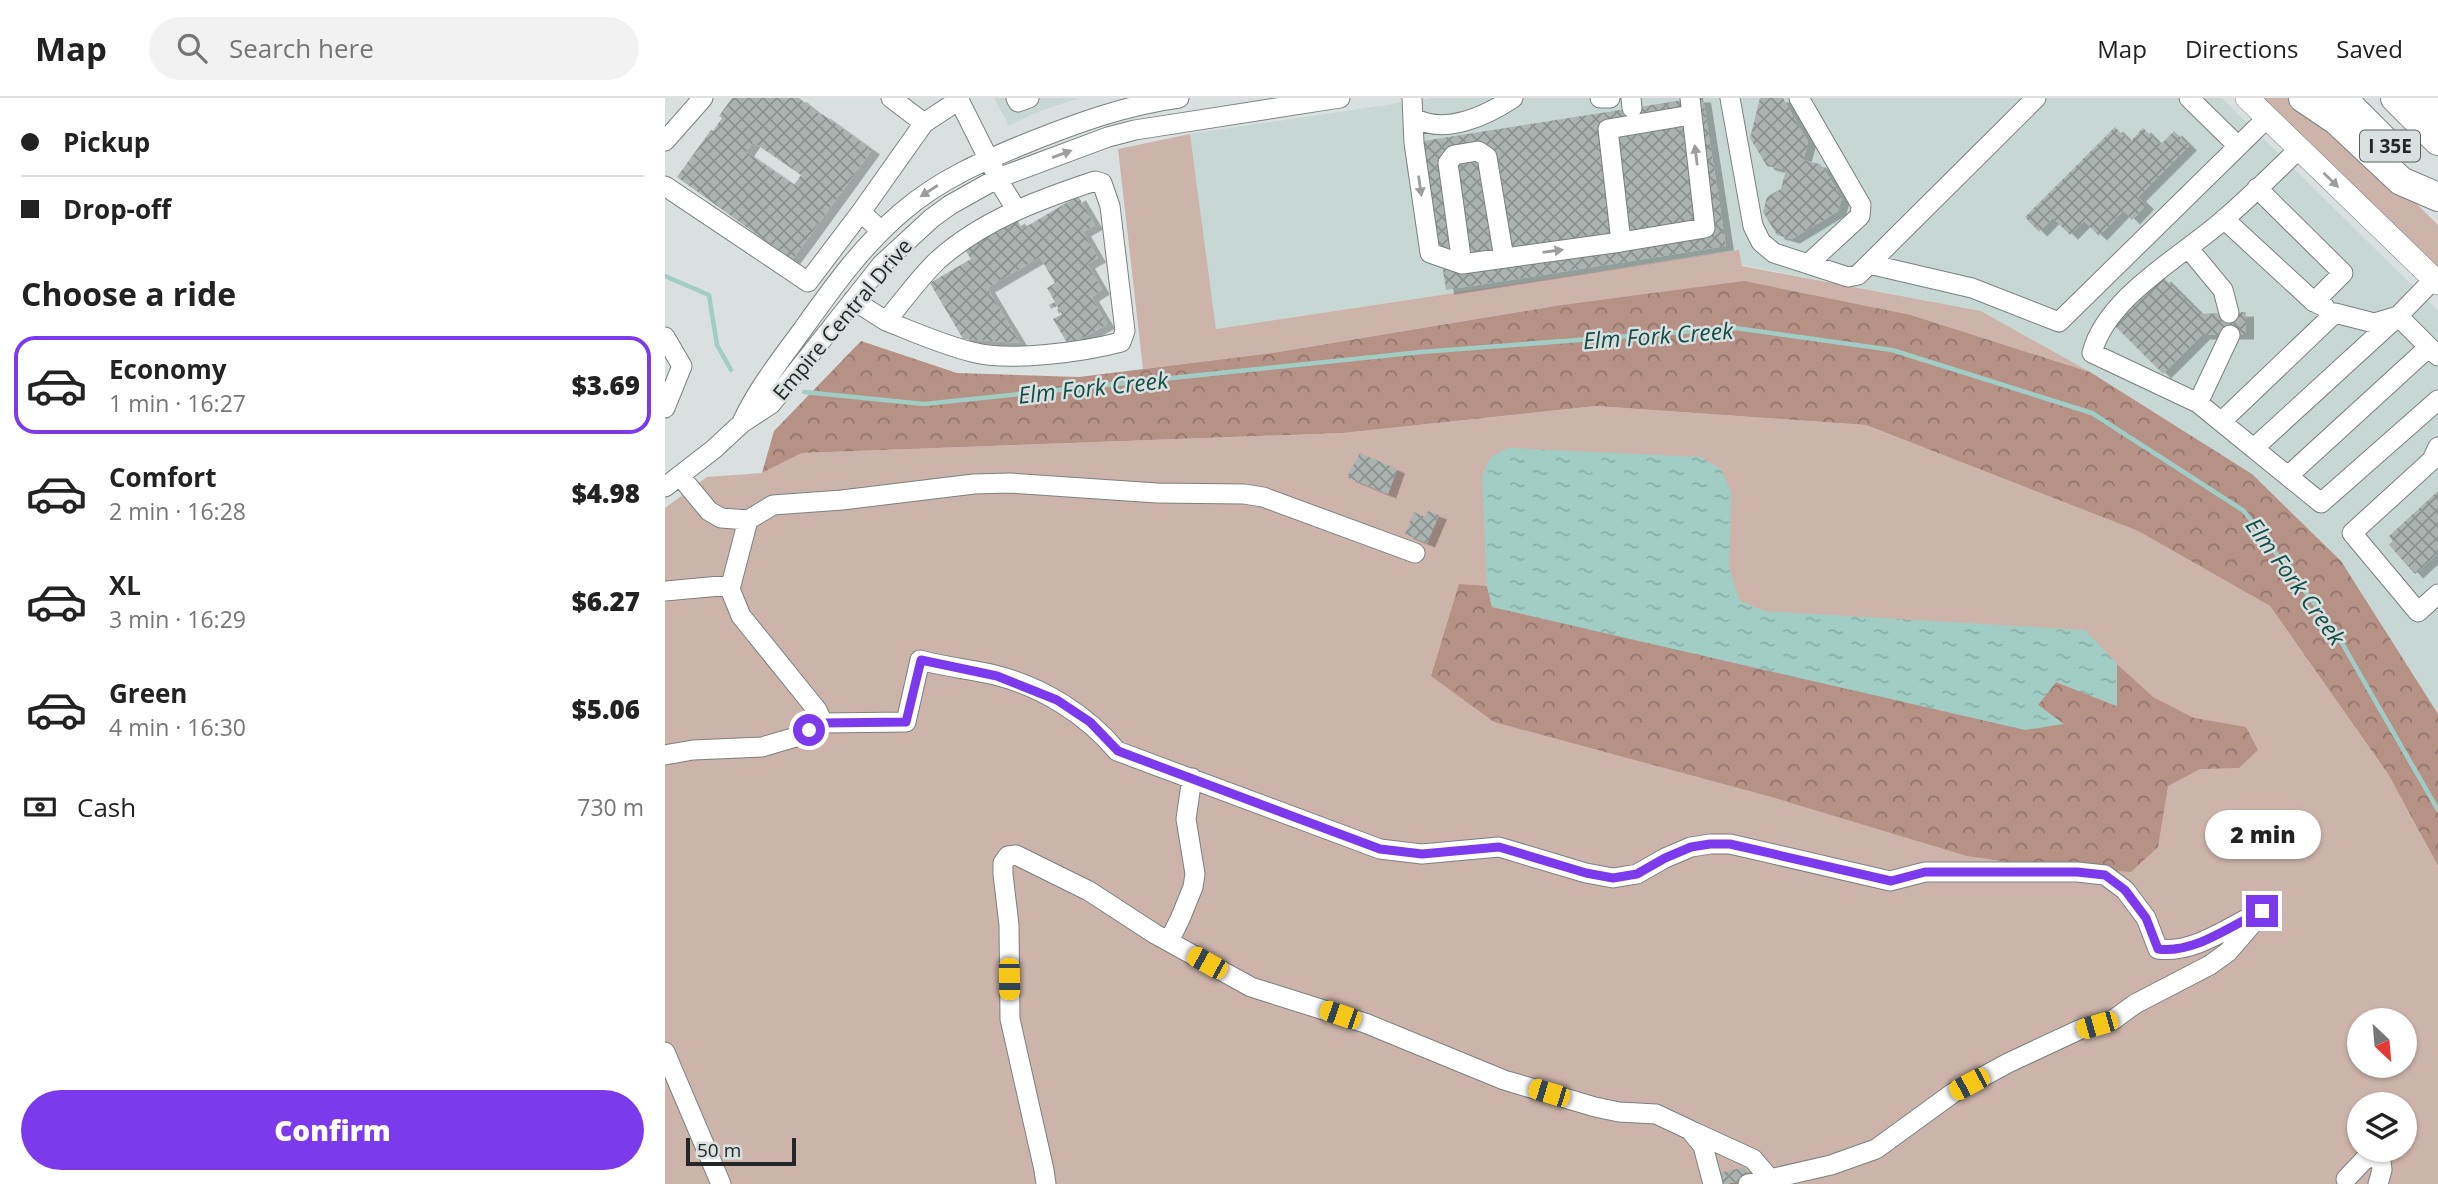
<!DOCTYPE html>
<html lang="en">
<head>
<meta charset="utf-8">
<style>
  body { margin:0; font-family:"Open Sans",sans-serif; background:#f2f2f2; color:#222; height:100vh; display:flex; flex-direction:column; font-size:26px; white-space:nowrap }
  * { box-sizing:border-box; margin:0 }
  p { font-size:23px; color:#767676 }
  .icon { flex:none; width:38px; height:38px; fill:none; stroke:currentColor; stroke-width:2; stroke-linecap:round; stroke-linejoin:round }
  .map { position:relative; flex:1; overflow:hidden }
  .drawer { display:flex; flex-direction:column; background:#fff; width:665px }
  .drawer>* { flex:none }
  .hud { display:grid; align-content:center; height:154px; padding:0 21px; background:#fff }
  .needle { width:46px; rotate:154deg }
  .buttons { position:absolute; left:1682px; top:910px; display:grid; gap:14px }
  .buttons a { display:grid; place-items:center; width:70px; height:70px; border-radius:50%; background:#fff; box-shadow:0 2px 5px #0004; font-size:35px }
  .scale { position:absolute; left:21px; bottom:18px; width:110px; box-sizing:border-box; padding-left:7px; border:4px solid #242727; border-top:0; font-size:19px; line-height:24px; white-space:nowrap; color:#242727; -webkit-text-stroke:5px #d9e0df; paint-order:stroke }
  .end { position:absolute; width:32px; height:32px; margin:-16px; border:9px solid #7c3aed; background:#fff; box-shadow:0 0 0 4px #fff }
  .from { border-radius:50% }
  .bubble { position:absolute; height:49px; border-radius:24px; background:#fff; box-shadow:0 2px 5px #0004; font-size:23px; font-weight:800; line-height:49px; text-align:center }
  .car { position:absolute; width:21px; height:42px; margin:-21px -10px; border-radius:9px; box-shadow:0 0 5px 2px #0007; background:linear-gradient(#f5c518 24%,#345 0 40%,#f5c518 0 76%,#345 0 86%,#f5c518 0) }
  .hud b { display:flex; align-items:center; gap:24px; height:66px; font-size:26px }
  .hud b+b { border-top:2px solid #e0e0e0 }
  .hud i { width:18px; height:18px; background:#222 }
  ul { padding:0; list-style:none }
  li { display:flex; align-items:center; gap:21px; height:98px; margin:0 14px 10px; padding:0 7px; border:4px solid transparent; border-radius:21px }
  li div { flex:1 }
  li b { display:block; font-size:26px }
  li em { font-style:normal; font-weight:800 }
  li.active { border-color:#7c3aed }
  li>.icon { width:63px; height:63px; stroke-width:1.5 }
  h2 { padding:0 21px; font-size:32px; line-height:84px }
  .pay { display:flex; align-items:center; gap:18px; height:77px; padding:0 21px; font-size:26px }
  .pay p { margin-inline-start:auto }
  .action { display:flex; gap:14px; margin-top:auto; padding:14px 21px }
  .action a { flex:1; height:80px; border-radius:42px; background:#7c3aed; color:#fff; font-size:28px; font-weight:800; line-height:80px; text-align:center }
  header { display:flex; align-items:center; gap:42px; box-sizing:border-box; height:98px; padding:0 35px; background:#fff; border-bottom:2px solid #e0e0e0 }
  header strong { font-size:33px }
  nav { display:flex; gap:38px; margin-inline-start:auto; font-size:24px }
  .search { width:490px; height:63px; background:#f2f2f2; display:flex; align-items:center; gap:18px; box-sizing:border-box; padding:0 24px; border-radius:38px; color:#767676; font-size:26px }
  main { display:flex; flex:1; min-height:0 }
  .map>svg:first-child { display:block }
  .built { fill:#c7d7d4 }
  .grass { fill:#cdb4ab; fill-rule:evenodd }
  .forest { fill:url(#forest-crowns) }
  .water { fill:url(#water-ripples) }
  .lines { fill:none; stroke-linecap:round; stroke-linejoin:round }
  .stream { stroke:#a1cdc4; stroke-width:4.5 }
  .building { fill:url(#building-cross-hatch); fill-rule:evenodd; filter:url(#shadow) }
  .minor-casing { stroke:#7a817f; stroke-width:21 }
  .major-casing { stroke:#7a817f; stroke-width:24 }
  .highway-casing { stroke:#7a817f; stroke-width:30 }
  .minor { stroke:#fff; stroke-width:19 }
  .major { stroke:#fff; stroke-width:23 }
  .highway { stroke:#fff; stroke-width:28 }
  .oneway { fill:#9c9e9e }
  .route { stroke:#7c3aed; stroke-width:9 }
  .labels { text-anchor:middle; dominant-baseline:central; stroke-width:5; stroke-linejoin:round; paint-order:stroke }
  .shield { fill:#d9e0df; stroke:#5a5e5e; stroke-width:2 }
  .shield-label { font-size:19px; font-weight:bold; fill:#242727 }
  .street-label { font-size:21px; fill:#242727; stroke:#d9e0df }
  .water-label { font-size:23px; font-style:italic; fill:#114e45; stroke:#d9e0df }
</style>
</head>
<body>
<header>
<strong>Map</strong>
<div class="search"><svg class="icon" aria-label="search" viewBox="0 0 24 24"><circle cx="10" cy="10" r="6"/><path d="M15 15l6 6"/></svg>Search here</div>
<nav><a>Map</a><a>Directions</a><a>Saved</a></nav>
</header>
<main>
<section class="drawer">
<div class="hud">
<b><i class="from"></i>Pickup</b>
<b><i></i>Drop-off</b>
</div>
<h2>Choose a ride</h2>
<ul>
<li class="active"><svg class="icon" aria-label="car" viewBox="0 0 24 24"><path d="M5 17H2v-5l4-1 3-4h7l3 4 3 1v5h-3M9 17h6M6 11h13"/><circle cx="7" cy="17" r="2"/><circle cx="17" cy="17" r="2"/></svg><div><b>Economy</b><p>1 min · 16:27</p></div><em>$3.69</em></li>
<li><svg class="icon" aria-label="car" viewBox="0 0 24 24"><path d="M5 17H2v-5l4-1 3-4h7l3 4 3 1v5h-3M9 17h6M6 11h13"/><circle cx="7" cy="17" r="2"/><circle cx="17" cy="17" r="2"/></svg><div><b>Comfort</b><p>2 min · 16:28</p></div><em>$4.98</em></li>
<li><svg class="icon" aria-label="car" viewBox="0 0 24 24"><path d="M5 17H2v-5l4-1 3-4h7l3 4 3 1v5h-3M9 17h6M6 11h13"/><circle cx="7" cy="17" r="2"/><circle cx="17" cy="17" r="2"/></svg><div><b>XL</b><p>3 min · 16:29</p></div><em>$6.27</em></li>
<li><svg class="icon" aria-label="car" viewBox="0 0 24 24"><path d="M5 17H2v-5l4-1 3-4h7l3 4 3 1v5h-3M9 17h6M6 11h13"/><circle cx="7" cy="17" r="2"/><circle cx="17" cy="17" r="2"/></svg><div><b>Green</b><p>4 min · 16:30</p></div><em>$5.06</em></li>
</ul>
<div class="pay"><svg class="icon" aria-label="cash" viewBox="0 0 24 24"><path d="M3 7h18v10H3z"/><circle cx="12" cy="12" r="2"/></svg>Cash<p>730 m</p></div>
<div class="action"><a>Confirm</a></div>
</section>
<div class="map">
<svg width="1773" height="1086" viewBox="0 0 1773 1086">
  <defs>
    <pattern id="forest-crowns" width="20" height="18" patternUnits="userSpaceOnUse" patternTransform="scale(1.75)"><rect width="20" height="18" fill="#b69186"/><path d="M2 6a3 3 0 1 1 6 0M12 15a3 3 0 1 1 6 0" fill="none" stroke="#94766e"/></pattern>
    <pattern id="water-ripples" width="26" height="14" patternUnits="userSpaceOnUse" patternTransform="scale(1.75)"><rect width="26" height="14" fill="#a1cdc4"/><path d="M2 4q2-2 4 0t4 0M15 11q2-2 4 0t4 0" fill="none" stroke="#8ab0a8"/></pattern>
    <pattern id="building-cross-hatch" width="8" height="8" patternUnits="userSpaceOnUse" patternTransform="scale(1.75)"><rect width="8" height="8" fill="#abb3b1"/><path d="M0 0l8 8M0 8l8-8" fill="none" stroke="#8b9290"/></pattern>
    <filter id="shadow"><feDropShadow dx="8" dy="4.5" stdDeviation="0" flood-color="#0004"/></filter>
  </defs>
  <rect width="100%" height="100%" fill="#d9e0df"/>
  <path class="built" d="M329 0H414L370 15 344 28Z
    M768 0H1557L1773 213V616L1676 463 1587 376 1425 274 1316 213 1077 167 1074 152 551 231 525 36Z"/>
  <path class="grass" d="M1596 0H1627L1722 76 1773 127V169Z
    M525 36 551 231 1074 152 1077 168 1316 213 1425 274 1246 217 890 208 607 255 478 271 453 51Z
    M931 308 1201 327 1473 433 1605 508 1723 676 1773 768V1086H0V410L42 379 97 375 137 355 678 335ZM1694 922H1740V968H1694ZM1694 1006H1740V1052H1694Z"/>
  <path class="forest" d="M1079 183 1246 217 1425 274 1587 376 1676 463 1773 616V768L1723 676 1605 508 1473 433 1201 327 931 308 678 335 137 355 97 375 109 333 196 243 292 275 414 279 607 255 890 208Z
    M794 486 822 488 827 509 1398 626 1373 607 1391 584 1451 608 1452 566 1488 599 1529 620 1581 629 1593 652 1574 670 1535 671 1503 688 1493 749 1466 774 1363 767 1302 758 1103 698 829 624 766 578Z"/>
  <path class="water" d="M843 350 1036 359 1056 371 1066 394 1064 470 1075 503 1100 513 1420 532 1452 566V608L1391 584 1373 607 1399 626 1360 632 827 509 822 488 817 378 825 360Z"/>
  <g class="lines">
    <path class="stream" d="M0 178 44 197 52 247 66 272
      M139 294 259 306 756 254 1070 230 1227 252 1427 315 1579 413 1670 533 1773 712"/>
  </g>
  <path class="building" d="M67 0H134L156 18 157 16 207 52 127 162 12 79 46 32 48 33 57 20 54 18ZM88 44 136 77 129 87 81 54Z
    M1031 0H1038L1061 148 781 192 758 43Z
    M1095 0H1118L1143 44 1138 62 1155 66 1177 99 1173 113 1127 141 1112 137 1098 114 1102 99 1116 91 1121 72 1102 68 1085 40Z
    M1450 29 1465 44 1478 30 1495 47 1509 33 1524 48 1473 99 1481 107 1467 122 1458 113 1434 138 1419 123 1405 137 1388 120 1374 134 1360 119Z
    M413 98 430 127 418 134 433 160 422 166 437 192 426 199 442 226 404 248 388 221 397 216 392 208 386 211 384 207 390 204 382 190 390 185 375 159 322 190 355 245 298 241 265 185 306 161 300 152 352 121 357 131Z
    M1498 179 1535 216 1581 214V237H1537L1498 276 1449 227Z
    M695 355 732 371 723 396 682 379Z
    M1773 393V455L1750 476 1724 447 1728 443 1724 438Z
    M763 413 774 417 762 445 740 436 749 414 760 419Z
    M1080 1069 1083 1083 1057 1086 1054 1075Z"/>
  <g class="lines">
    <g class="minor-casing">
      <path id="minor" d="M226 0 259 25
        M293 0 338 90 351 111
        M351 0 353 4 364 0
        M747 0 749 45 765 155 797 166 956 144 1040 130 1025 0
        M935 0H945
        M966 0 967 10
        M1065 0 1088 128 1096 144 1109 155 1183 179 1193 177 1204 166
        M1134 0 1196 107 1195 118 1143 166
        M1371 0 1204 166 1307 190 1394 224 1602 20
        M1524 0 1573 48
        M749 20C780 37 821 18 848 0
        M0 43 38 0
        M1634 51C1608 76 1583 101 1556 124 1514 160 1441 200 1427 255L1533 305 1656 405 1773 302
        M430 83 437 85 445 108 460 233 456 244C418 254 345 264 307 254 278 247 249 234 221 223 238 203 254 180 273 162 318 122 373 102 430 83Z
        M0 88 143 184 196 114 216 133
        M1592 90 1678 175 1649 204
        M196 114 259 25 294 2
        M1559 121 1649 204 1660 209
        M956 144 943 31 1026 17
        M1524 151 1558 192 1564 215
        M797 166 783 65 789 57 813 53 822 59 839 160
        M1769 181 1733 218 1773 258
        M188 202 221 223
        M0 239 17 268 0 310
        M1533 305 1565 237
        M1557 323 1670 215 1709 225 1733 218
        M77 324C93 290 116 261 138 231 168 189 197 148 237 114 275 81 320 62 367 43 415 24 462 7 514 0
        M1773 349 1767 362 1687 435 1753 514 1773 496
        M1589 350 1730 221
        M15 378 44 413 56 420 83 422 108 407 177 402 309 386 345 385 492 395 579 396 598 399 750 455
        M1623 378 1764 249
        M0 389 49 351 77 325 106 306 217 166 267 120 285 107 333 80 443 39 470 32 675 0
        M83 422 65 491 76 518 152 612 158 625
        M0 493 66 487
        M0 657 28 652 97 649 131 639 158 625 241 624 255 562C280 569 305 571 330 577 377 589 421 616 452 653L715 751 757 756 834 749 921 775 948 780 972 776 1000 760 1026 749 1045 746H1065L1225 783 1260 774H1412L1440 777 1460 792 1481 820 1493 851C1529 856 1565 828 1597 813
        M504 843 515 821 528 789 530 776 521 721 527 680
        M0 954 56 1086
        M1029 1034 1088 1061 1105 1081
        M1681 1081 1699 1062 1708 1058 1716 1062 1717 1072 1713 1086
        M381 1086 379 1072 345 921 344 827 338 776V765L343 758 351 757 424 793 490 836 586 889 700 925 839 982 930 1009 954 1014 991 1016 1025 1032 1038 1048 1048 1086
        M1083 1086 1166 1067 1211 1051 1288 995 1343 965 1416 931 1448 922 1470 906 1545 867 1563 854 1595 817"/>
    </g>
    <g class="major-casing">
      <path id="major" d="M1582 0 1773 185"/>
    </g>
    <g class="highway-casing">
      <path id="highway" d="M1638 0 1672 23 1736 83 1773 99
        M1677 0 1725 48
        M1730 0 1773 43
        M1764 0 1773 13"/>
    </g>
    <use href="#minor" class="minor"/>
    <use href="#major" class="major"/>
    <use href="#highway" class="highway"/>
  </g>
  <defs><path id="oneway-solid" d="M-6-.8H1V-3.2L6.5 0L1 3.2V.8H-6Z" transform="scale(1.75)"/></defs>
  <g class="oneway">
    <use href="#oneway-solid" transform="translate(397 56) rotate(-20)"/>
    <use href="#oneway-solid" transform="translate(1031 57) rotate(-97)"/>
    <use href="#oneway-solid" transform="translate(1666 82) rotate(44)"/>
    <use href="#oneway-solid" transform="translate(755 88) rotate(82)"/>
    <use href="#oneway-solid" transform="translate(264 93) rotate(147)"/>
    <use href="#oneway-solid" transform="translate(888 153) rotate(-8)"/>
  </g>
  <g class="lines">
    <path class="route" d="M144 632 158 625 241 624 256 562 332 578 392 602 425 624 453 653 715 751 757 756 834 749 921 775 948 780 972 776 1000 760 1026 749 1045 746H1065L1226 783 1260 774H1412L1440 777 1460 792 1481 820 1493 851C1529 856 1565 828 1597 813"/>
  </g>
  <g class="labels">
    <rect class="shield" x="1695" y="32.5" width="60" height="31" rx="5"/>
    <g class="shield-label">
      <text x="1725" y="48">I 35E</text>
    </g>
    <g class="street-label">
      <text transform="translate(177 221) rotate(-50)">Empire Central Drive</text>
    </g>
    <g class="water-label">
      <text transform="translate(993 237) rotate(-4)">Elm Fork Creek</text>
      <text transform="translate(428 289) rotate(-6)">Elm Fork Creek</text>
      <text transform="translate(1631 483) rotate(54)">Elm Fork Creek</text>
    </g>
  </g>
</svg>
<div class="buttons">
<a><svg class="needle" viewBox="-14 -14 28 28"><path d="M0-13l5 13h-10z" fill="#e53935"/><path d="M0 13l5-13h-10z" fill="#767676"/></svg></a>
<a><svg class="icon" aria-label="layers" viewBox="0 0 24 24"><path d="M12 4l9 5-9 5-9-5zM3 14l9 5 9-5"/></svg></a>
</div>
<div class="scale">50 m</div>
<i class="end from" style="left:144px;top:632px"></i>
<i class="end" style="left:1597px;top:813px"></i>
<div class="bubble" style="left:1540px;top:712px;width:116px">2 min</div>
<i class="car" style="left:542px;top:865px;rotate:299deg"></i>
<i class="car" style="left:344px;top:881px;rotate:179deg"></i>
<i class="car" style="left:675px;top:917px;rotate:289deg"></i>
<i class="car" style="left:1432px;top:927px;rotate:254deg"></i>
<i class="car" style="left:1304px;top:986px;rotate:242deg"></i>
<i class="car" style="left:884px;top:995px;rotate:287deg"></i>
</div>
</main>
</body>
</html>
